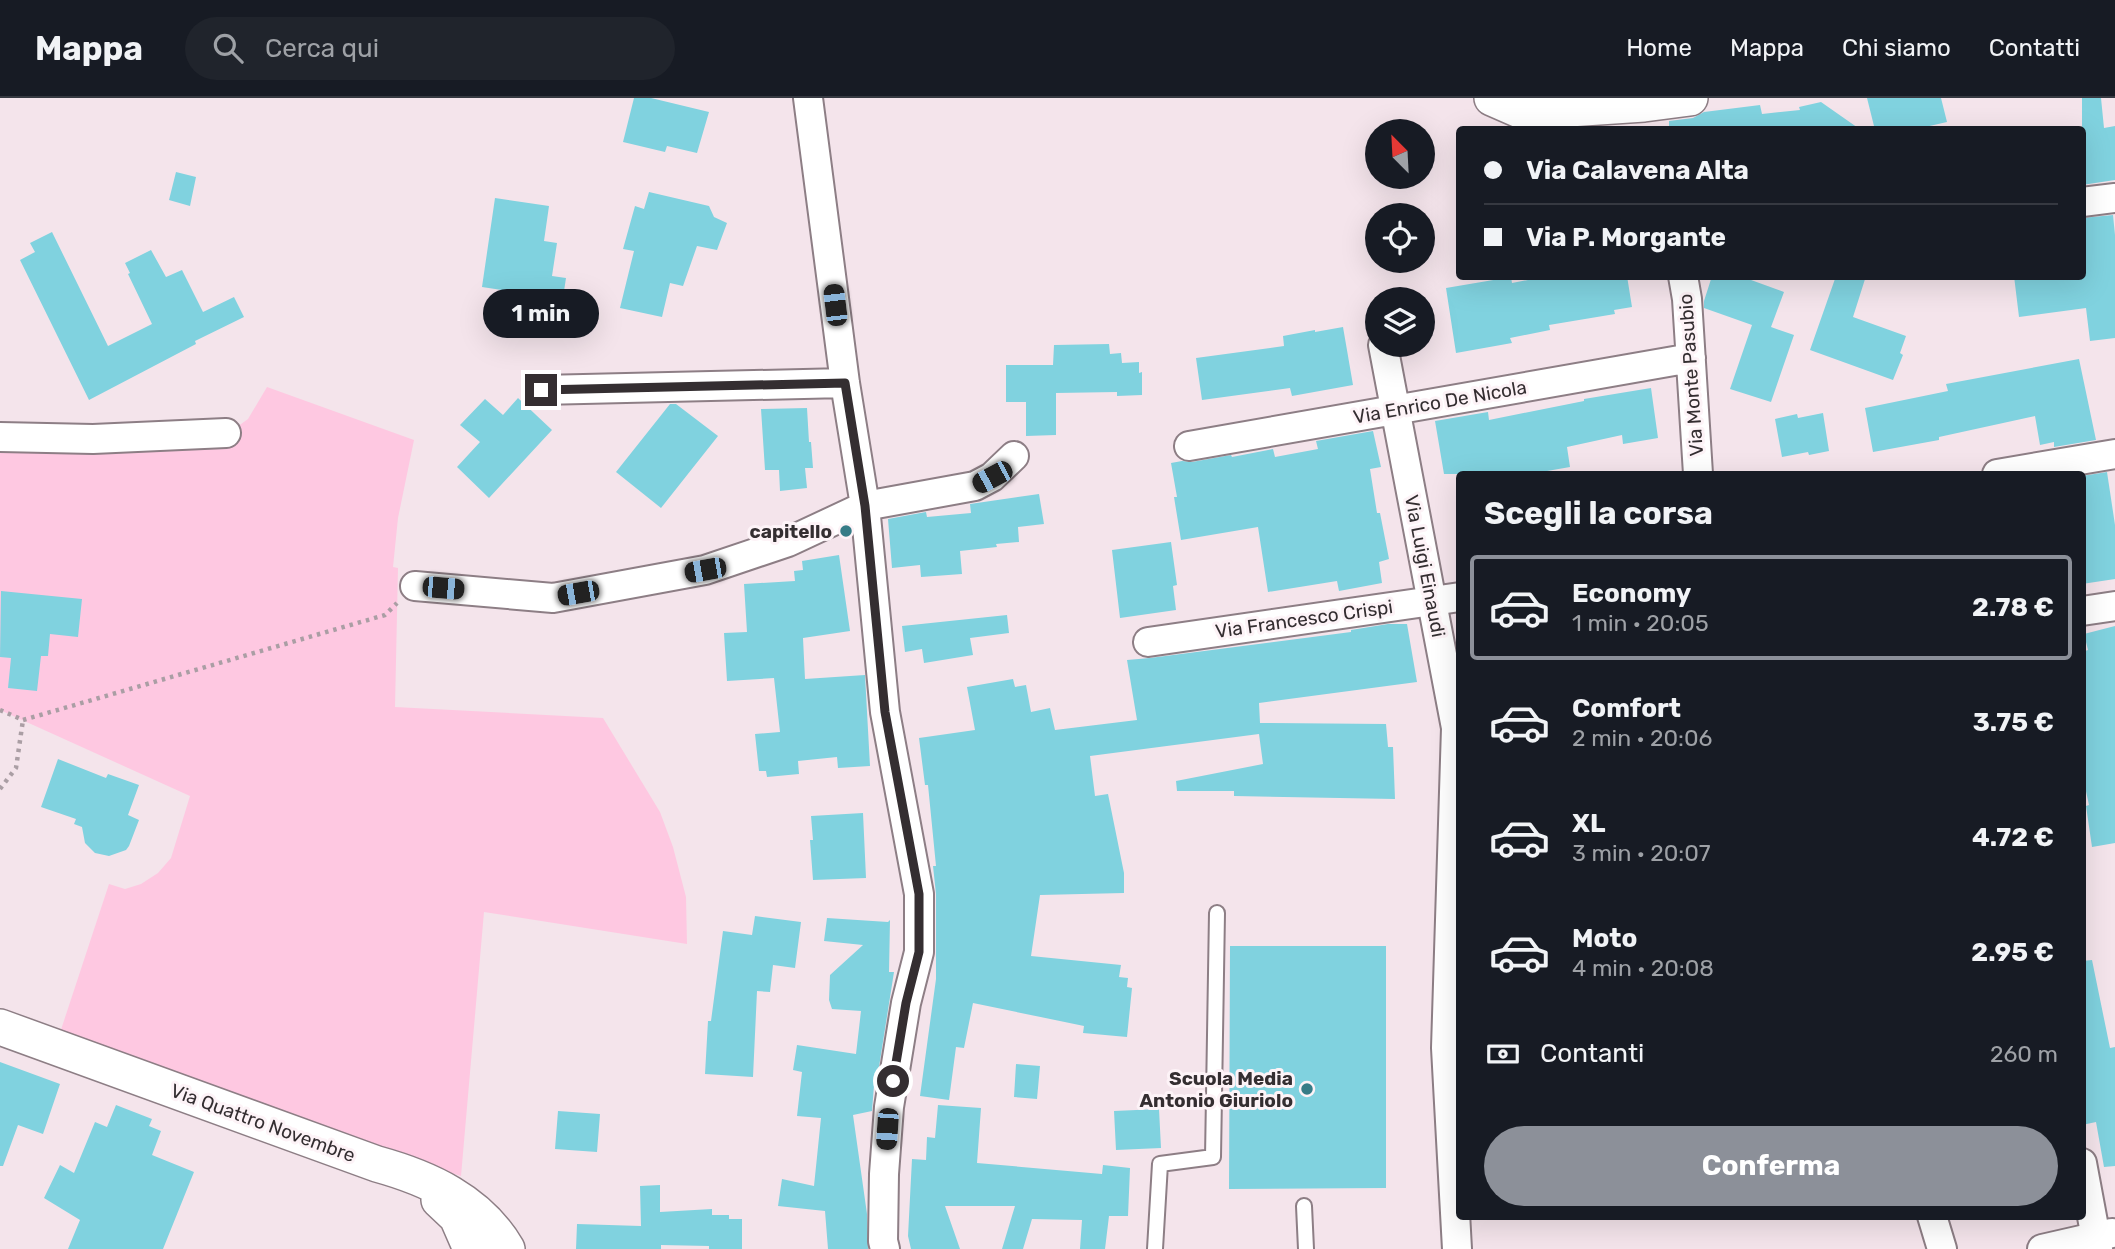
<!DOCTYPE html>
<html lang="it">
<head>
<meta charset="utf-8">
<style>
  body { margin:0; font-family:Rubik,sans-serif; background:#20242c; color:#f1f3f6; height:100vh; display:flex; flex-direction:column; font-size:26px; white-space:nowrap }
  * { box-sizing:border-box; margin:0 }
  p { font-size:23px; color:#9ea1a6 }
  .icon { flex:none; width:38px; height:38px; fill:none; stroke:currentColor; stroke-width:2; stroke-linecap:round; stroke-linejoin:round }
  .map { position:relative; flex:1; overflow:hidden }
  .panel { position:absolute; left:1456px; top:373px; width:630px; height:749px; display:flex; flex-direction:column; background:#171b24; border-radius:7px; box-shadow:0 7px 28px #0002 }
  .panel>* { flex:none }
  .guide { position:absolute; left:1456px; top:28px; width:630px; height:154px; border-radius:7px; box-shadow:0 7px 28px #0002; display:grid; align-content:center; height:154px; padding:0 28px; background:#171b24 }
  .needle { width:46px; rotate:336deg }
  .buttons { position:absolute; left:1365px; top:21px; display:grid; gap:14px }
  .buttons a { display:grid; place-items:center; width:70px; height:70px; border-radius:50%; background:#171b24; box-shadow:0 7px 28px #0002; font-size:35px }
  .end { position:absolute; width:32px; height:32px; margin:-16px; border:9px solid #342e31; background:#fff; box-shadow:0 0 0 4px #fff }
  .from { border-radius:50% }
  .bubble { position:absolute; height:49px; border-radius:24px; background:#171b24; box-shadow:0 7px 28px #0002; font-size:23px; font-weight:700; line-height:49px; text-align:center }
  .car { position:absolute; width:21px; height:42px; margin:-21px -10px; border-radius:9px; box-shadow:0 0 5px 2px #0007; background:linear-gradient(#222 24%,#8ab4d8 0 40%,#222 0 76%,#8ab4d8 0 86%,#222 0) }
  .guide b { display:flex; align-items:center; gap:24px; height:66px; font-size:26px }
  .guide b+b { border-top:2px solid #363941 }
  .guide i { width:18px; height:18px; background:#f1f3f6 }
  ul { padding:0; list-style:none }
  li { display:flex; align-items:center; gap:21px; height:105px; margin:0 14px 10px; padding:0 14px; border:4px solid transparent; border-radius:7px }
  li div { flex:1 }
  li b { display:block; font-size:26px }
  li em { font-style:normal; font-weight:700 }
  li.selected { border-color:#8c9099 }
  li>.icon { width:63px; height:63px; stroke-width:1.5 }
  h2 { padding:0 28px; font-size:32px; line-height:84px }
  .pay { display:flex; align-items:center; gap:18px; height:77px; padding:0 28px; font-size:26px }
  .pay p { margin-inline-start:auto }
  .cta { display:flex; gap:14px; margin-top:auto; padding:14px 28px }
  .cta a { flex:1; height:80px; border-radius:42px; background:#8c9099; color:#fff; font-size:28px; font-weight:700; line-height:80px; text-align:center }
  header { display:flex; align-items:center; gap:42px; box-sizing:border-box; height:98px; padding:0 35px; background:#171b24; border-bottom:2px solid #363941 }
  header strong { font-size:33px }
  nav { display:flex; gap:38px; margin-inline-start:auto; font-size:24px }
  .search { width:490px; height:63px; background:#20242c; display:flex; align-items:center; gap:18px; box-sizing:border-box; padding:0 24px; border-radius:38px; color:#9ea1a6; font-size:26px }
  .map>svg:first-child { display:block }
  .green { fill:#fec8e1 }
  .building { fill:#80d2df }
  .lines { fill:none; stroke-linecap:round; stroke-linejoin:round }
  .service-casing { stroke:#8d7e85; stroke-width:18 }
  .minor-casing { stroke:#8d7e85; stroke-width:32 }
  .tertiary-casing { stroke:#8d7e85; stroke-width:38 }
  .path { stroke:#aa9ea4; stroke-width:4.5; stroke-dasharray:3.5 5; stroke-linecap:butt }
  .service { stroke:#fff; stroke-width:14 }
  .minor { stroke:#fff; stroke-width:28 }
  .tertiary { stroke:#fff; stroke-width:35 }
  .route { stroke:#342e31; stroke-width:9 }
  .poi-dot { fill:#367c87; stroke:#fdf3f7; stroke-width:2.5 }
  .labels { text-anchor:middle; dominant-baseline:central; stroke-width:6; stroke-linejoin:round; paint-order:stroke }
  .street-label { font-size:19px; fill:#342e31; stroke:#fdf3f7 }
  .poi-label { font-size:19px; font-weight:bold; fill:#342e31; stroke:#fdf3f7; text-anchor:end }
</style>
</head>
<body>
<header>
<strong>Mappa</strong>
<div class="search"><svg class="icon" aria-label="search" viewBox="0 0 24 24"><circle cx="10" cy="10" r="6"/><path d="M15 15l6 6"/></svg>Cerca qui</div>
<nav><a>Home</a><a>Mappa</a><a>Chi siamo</a><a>Contatti</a></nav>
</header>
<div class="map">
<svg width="2115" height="1151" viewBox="0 0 2115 1151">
  <rect width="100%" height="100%" fill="#f4e4eb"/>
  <path class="green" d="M267 289 414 342 398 420 393 469 398 470 395 609 603 620 660 714 673 749 686 799 687 846 484 814 461 1078 53 956 109 786 125 791 141 786 158 775 171 760 190 698 0 612V330L230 334 248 321Z"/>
  <path class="building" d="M634 0H651L709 14 697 55 667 48 665 54 623 44Z
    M1867 0H1941L1947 24 1912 32H1875Z
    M2082 0H2101L2104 30 2115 28V82L2082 87Z
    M1821 4 1861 32H1669V23L1693 20 1704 14 1760 7 1762 16 1800 12 1799 9Z
    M176 74 196 79 190 108 169 102Z
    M649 94 709 108 714 119 727 125 717 152 697 148 683 188 670 185 662 219 620 210 634 153 623 151 635 108 644 111Z
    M495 100 549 108 544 143 557 145 552 178 566 180 561 213 541 209 542 198 482 189Z
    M2113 117 2115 137V240L2090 243 2086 210 2019 219 2014 178H2082V120Z
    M52 134 108 248 152 226 128 176 130 175 125 165 151 152 166 179 182 172 203 214 234 199 244 219 195 243 196 246 89 302 20 162 35 154 30 145Z
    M1549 178H1627L1632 209 1614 212 1615 216 1549 227 1550 232 1510 240 1512 245 1456 255 1446 190 1511 179 1512 185Z
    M1712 178H1740L1784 194 1771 229 1794 237 1771 304 1730 291 1752 227 1704 210V203Z
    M1836 178H1866L1853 219 1906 238 1900 255 1903 257 1893 282 1810 252Z
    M1343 229 1353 287 1292 298 1290 290 1202 302 1196 260 1284 248 1283 238 1315 232V234Z
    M1109 246 1110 256 1121 255 1122 265 1139 264V275L1142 274V297L1117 298V294L1056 295V337L1026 338V304H1006V267H1053L1054 247Z
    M2079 261 2096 342 2054 349V344L2040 347 2035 318 1939 339V342L1873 354 1865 310 1948 293 1946 286Z
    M1651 290 1658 340 1623 346 1622 337 1567 349 1570 369 1530 376H1444L1435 323 1488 314 1489 322 1584 303V301Z
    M518 300 552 332 489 400 457 369 480 344 460 327 485 301 503 317Z
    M670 306H676L718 338 661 410 616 374Z
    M807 310 809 344H811L813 370H805L807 390 780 393 779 372H765L761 311Z
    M1823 315 1829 353 1809 357 1808 354 1782 359 1775 321 1797 316 1798 320Z
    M1373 333 1381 369 1370 371 1377 415H1380L1389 461 1379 464 1382 485 1339 493 1337 483 1268 494 1258 429 1181 442 1174 399H1177L1171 365 1182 363 1192 364 1231 357 1232 359 1273 351 1275 359 1318 351 1316 343Z
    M2107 374 2115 427V481L2082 486V378Z
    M1039 396 1044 426 1018 429 1019 444 996 446 997 449 960 453 962 476 921 479 920 467 892 470 888 421 926 414 927 419 971 415 970 406Z
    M1171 444 1177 487 1173 488 1176 512 1120 520 1112 452Z
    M839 457 850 533 803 540 805 581 865 577 870 668 838 670 837 659 798 663 799 676 767 679 766 673H759L755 636 780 634 774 580 727 583 724 535 747 534 744 486 795 483 794 473 803 472 802 463Z
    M1 493 82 501 78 539 50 536 48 558H41L37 593 8 590 11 560 0 559Z
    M1007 517 1009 535 970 540 973 557 924 565 922 551 905 554 902 528Z
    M1388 526H1407L1417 584 1259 605 1260 625 1386 626 1388 649H1393L1395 701 1234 698V693H1177L1176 683 1263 666 1259 636 1090 658 1095 698 1108 696 1124 775V795L1040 797 1031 858 1121 867 1119 879 1128 880 1127 889 1132 890 1127 939 1083 935 1084 928 973 905 964 950 956 949 949 1002 920 998 936 881V796L933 768H936L928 687H925L919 640 975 632 967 589 1013 581 1015 589 1026 587 1031 614 1050 610 1055 632 1137 622 1127 562 1150 560 1351 534V532Z
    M2115 528V745L2092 749 2086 708 2089 707 2082 675V554L2088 552 2084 536Z
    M58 661 106 680 108 676 139 687 128 717 139 722 129 748 126 752 109 758 95 755 85 745 82 729 74 726 76 721 41 709Z
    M863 715 866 780 813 782 810 742H813L811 718Z
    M755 818 801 824 795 870 773 867 770 894 757 893 753 979 705 976 708 923H711L723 833 752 837Z
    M827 820 888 824 890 822 889 874H894L876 988 874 987 872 1013 853 1017 867 1116 868 1151H828L825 1113 778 1108 782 1081 814 1088 821 1020 797 1018 802 974 793 972 797 947 856 956 861 913 832 911 829 902 830 877 863 847 824 843Z
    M1230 848H1386V1090L1229 1091Z
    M2092 862 2110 950 2115 949V1068L2104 1069 2096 1024 2082 1027V863Z
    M0 964 60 986 43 1036 18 1027 3 1068H0Z
    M1016 966 1040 968 1037 1001 1014 999Z
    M116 1007 152 1021 149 1028 161 1033 152 1057 194 1074 163 1151H68L80 1122 44 1100 60 1067 74 1075 95 1024 107 1029Z
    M938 1007 981 1010 977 1065 1102 1076 1103 1067 1130 1070 1128 1118H1109L1105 1151H1080L1082 1122 1032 1121 1023 1151H1002L1015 1108H945L960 1151H911L908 1138 912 1061 926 1062 927 1039 935 1040Z
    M1159 1011 1161 1050 1116 1052 1114 1013Z
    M558 1013 600 1016 597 1054 555 1051Z
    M660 1087V1114L712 1111V1117H729V1121H742V1151H709V1148L661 1147V1151H576L577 1126 641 1128 640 1088Z"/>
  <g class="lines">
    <g class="service-casing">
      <path id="service" d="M1304 1108 1306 1151
        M1155 1151 1160 1066 1213 1059 1217 815"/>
    </g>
    <g class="minor-casing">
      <path id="minor" d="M808 0 845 285 865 408 885 614 919 796V854L906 905 889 1009 884 1076 883 1143 885 1151
        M2082 104 2115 100
        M1683 178 1687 201 1698 376
        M1383 247 1456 630 1446 950 1457 1151
        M541 292 845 285
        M0 339 93 341 226 335
        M1189 348 1691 260
        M1997 376 2115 356
        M415 488 553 500 705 472 788 444 865 408 975 388 992 379 1014 358
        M2082 513 2115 508
        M1148 544 1460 499
        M2082 1065 2098 1151
        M1932 1118 1942 1151
        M2042 1151 2112 1135"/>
    </g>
    <g class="tertiary-casing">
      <path id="tertiary" d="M1492 0 1524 14 1644 6 1690 0
        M0 929 377 1066C428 1080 479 1103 507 1151
        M439 1102 457 1119 471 1151"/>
    </g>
    <path class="path" d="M0 612 23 622
      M23 622 385 517 397 505
      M0 691 16 670 23 622"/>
    <use href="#service" class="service"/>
    <use href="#minor" class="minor"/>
    <use href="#tertiary" class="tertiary"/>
  </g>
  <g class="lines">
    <path class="route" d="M541 292 845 285 865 408 885 614 919 796V854L906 905 893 983"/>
  </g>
  <g class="poi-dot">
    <circle cx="846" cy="433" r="7"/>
    <circle cx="1307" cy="991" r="7"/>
  </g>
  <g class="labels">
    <g class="street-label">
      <text transform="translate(1691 277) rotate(-94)">Via Monte Pasubio</text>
      <text transform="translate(1440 304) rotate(-10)">Via Enrico De Nicola</text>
      <text transform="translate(1425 468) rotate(79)">Via Luigi Einaudi</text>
      <text transform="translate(1304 521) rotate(-8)">Via Francesco Crispi</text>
      <text transform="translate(263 1025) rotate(20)">Via Quattro Novembre</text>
    </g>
    <g class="poi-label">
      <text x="832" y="433">capitello</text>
      <text x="1293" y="980">Scuola Media<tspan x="1293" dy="22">Antonio Giuriolo</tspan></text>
    </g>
  </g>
</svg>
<div class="buttons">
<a><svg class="needle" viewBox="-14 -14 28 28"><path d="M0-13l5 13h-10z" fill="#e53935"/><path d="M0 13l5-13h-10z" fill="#9ea1a6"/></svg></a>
<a><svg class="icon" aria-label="locate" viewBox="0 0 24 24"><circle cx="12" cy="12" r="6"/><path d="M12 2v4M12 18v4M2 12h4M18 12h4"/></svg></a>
<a><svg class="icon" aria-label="layers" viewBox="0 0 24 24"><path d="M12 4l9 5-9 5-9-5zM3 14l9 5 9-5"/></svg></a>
</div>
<i class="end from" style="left:893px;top:983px"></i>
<i class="end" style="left:541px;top:292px"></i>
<div class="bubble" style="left:483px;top:191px;width:116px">1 min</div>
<i class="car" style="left:835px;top:207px;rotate:353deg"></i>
<i class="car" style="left:992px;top:379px;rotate:242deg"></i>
<i class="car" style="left:705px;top:472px;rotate:260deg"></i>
<i class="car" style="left:443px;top:490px;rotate:95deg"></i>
<i class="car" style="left:578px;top:495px;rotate:260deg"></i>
<i class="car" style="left:887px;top:1031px;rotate:184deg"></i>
<div class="guide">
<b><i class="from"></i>Via Calavena Alta</b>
<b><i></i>Via P. Morgante</b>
</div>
<section class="panel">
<h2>Scegli la corsa</h2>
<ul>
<li class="selected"><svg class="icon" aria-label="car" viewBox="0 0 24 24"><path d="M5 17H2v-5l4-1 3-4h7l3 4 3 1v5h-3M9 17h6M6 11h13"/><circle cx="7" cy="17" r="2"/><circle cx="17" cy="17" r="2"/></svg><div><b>Economy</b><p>1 min · 20:05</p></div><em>2.78 €</em></li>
<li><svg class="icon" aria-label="car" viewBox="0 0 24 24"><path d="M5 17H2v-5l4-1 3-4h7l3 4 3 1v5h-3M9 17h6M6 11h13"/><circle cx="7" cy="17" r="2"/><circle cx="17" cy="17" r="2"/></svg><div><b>Comfort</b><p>2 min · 20:06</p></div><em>3.75 €</em></li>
<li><svg class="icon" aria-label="car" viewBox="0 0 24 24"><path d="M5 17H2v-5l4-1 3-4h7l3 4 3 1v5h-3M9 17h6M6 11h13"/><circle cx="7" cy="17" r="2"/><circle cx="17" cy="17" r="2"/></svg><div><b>XL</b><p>3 min · 20:07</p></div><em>4.72 €</em></li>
<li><svg class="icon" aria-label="car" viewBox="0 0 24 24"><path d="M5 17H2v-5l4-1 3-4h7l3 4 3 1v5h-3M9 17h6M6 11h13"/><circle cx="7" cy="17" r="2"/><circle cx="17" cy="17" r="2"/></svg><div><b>Moto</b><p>4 min · 20:08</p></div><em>2.95 €</em></li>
</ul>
<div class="pay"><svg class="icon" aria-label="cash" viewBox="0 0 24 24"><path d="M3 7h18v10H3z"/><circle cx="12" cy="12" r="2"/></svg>Contanti<p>260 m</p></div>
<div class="cta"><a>Conferma</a></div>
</section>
</div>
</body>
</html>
